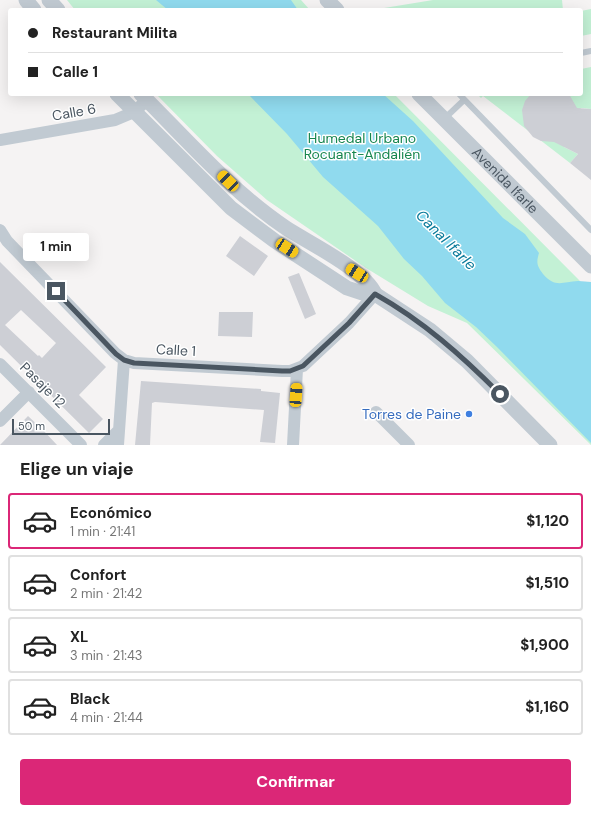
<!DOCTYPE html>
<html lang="es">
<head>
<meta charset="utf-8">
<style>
  body { margin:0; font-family:"DM Sans",sans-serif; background:#f6f6f6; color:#222; height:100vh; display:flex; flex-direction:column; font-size:15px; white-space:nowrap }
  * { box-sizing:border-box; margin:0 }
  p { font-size:13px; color:#767676 }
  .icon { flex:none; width:22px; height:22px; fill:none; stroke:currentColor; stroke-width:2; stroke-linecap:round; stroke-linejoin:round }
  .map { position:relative; height:445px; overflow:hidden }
  .details { display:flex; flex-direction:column; background:#fff; flex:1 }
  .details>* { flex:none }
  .hud { position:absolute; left:8px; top:8px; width:575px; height:88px; border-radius:4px; box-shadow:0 4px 16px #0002; display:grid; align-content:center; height:88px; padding:0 20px; background:#fff }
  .scale { position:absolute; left:12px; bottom:10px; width:98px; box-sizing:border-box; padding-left:4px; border:2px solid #4a5661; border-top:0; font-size:11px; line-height:14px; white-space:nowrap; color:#4a5661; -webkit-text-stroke:3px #fff; paint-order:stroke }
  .end { position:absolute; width:18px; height:18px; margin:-9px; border:5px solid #4a5661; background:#fff; box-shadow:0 0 0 2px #fff }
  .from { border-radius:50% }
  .bubble { position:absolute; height:28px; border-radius:4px; background:#fff; box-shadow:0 4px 16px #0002; font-size:13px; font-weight:700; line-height:28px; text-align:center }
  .car { position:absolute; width:12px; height:24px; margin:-12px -6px; border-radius:5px; box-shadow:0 0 3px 1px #0007; background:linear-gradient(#f5c518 24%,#345 0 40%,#f5c518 0 76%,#345 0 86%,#f5c518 0) }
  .hud b { display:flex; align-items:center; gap:14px; height:38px; font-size:15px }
  .hud b+b { border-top:1px solid #e0e0e0 }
  .hud i { width:10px; height:10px; background:#222 }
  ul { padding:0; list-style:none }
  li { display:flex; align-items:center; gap:12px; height:56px; margin:0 8px 6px; padding:0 12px; border:2px solid #e0e0e0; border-radius:4px }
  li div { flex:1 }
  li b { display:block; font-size:15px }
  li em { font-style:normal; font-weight:700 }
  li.on { border-color:#db2777 }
  li>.icon { width:36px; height:36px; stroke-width:1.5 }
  h2 { padding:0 20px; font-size:18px; line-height:48px }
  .button { display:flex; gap:8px; margin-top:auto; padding:8px 20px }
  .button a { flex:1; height:46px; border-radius:4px; background:#db2777; color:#fff; font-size:16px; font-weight:700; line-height:46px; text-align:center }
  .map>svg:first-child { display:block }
  .green { fill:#c3f1d5 }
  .water { fill:#90daee }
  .building { fill:#cdcfd5; fill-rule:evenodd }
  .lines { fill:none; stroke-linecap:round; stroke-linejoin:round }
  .service { stroke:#c1cad2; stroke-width:6 }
  .minor { stroke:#c1cad2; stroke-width:12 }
  .tertiary { stroke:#c1cad2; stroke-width:15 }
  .route { stroke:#4a5661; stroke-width:5 }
  .shop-dot { fill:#3f7fe0; stroke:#fff; stroke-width:1.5 }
  .labels { text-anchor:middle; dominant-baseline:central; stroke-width:3; stroke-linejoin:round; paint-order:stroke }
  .street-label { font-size:14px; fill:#4a5661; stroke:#fff }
  .park-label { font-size:14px; fill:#17864f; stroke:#fff }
  .shop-label { font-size:14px; fill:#366cbe; stroke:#fff; text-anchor:end }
  .water-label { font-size:15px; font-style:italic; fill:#0c7c9b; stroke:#fff }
</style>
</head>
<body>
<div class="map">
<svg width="591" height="445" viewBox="0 0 591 445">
  <rect width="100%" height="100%" fill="#f5f3f3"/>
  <path class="green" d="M67 0H301L310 10H75Z
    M433 0H562L563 10H372Z
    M591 9V34L581 36V11Z
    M591 67V109L581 108 564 147 578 154 570 163 483 96 481 98 477 94H581V69Z
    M156 94H394L579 280 591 294V445L467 323 428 306 366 268 267 200 217 156Z"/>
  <path class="water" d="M156 0H291L298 10H168Z
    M248 94H383L413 121 503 218 525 234 539 253C536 263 537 266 543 274 555 288 562 282 578 281 583 281 587 282 591 282V443L497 347 476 327 445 303 422 276 404 259 378 226 323 177 287 134Z"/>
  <path class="building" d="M531 94H569L577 108 591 109V180L570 163 578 154 554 142 541 141 533 137 524 126 522 110 525 101Z
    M240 236 268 256 254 276 226 256Z
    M0 262 106 367 79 395 103 419 89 433 0 345ZM21 310 56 343 42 358 39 355 38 356 5 325Z
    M299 273 316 314 305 319 288 277Z
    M219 312H253L252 337 218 336Z
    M141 381 261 389V391L280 393 275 443 260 442 264 410 155 402 152 403 150 445H135Z
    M28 416 43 430 57 445H0Z"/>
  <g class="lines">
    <path class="service" d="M581 53 591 51
      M459 94 591 230
      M444 119 464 100"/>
    <path class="minor" d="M0 140 115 120 134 112 147 100
      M0 230 7 241 115 353 124 360 134 363 282 371H290L303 366 349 323 375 294
      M0 364 81 445
      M376 412 409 445
      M0 421 29 392
      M104 445 119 430
      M118 445 124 360
      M293 445 297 369"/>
    <g class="tertiary">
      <path d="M26 0 34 10"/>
      <path d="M49 0 58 10"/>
      <path d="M327 0 337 10"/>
      <path d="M117 94 231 208 275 241 347 288 362 293 375 294 430 330 467 361 550 445"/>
      <path d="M141 94C187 140 231 191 286 228 309 243 365 270 375 294"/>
      <path id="s1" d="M419 94 591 266"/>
    </g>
  </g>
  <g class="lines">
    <path class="route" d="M56 291 116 354 124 360 134 363 282 371H290L303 366 349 323 375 294C423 321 461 355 500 394"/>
  </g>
  <circle class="shop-dot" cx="469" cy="414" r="4"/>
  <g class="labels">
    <g class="street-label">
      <text transform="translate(74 112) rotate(-10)">Calle 6</text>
      <text stroke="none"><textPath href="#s1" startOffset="122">Avenida Ifarle</textPath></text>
      <text transform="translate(176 350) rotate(3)">Calle 1</text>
      <text transform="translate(43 385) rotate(45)">Pasaje 12</text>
    </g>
    <g class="park-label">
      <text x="362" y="138">Humedal Urbano<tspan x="362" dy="16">Rocuant-Andalién</tspan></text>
    </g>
    <g class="shop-label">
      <text x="461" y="414">Torres de Paine</text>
    </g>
    <g class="water-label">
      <text transform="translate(446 240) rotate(45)">Canal Ifarle</text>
    </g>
  </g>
</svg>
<div class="scale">50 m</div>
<i class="end from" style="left:500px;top:394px"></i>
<i class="end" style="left:56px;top:291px"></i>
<div class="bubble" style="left:23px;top:233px;width:66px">1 min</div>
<i class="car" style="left:228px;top:181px;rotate:314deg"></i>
<i class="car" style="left:287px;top:248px;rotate:123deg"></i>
<i class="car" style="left:357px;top:273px;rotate:302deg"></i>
<i class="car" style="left:296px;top:395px;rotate:4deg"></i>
<div class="hud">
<b><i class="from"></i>Restaurant Milita</b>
<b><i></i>Calle 1</b>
</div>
</div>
<section class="details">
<h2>Elige un viaje</h2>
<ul>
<li class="on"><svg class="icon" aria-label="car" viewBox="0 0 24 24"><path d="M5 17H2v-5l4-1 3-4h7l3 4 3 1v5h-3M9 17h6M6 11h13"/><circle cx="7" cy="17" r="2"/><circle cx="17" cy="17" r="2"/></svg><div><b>Económico</b><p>1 min · 21:41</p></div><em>$1,120</em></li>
<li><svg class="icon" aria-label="car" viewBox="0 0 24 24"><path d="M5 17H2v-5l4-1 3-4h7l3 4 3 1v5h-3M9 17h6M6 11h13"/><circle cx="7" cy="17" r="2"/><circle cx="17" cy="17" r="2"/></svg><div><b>Confort</b><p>2 min · 21:42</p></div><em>$1,510</em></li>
<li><svg class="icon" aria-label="car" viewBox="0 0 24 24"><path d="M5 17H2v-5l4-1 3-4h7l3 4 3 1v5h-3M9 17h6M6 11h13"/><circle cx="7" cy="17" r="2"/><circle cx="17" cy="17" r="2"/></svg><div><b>XL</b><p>3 min · 21:43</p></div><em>$1,900</em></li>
<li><svg class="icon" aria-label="car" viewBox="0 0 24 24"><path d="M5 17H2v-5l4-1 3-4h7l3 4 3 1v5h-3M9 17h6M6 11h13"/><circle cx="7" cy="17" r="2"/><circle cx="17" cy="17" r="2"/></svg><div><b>Black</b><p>4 min · 21:44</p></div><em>$1,160</em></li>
</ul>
<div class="button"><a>Confirmar</a></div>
</section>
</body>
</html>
